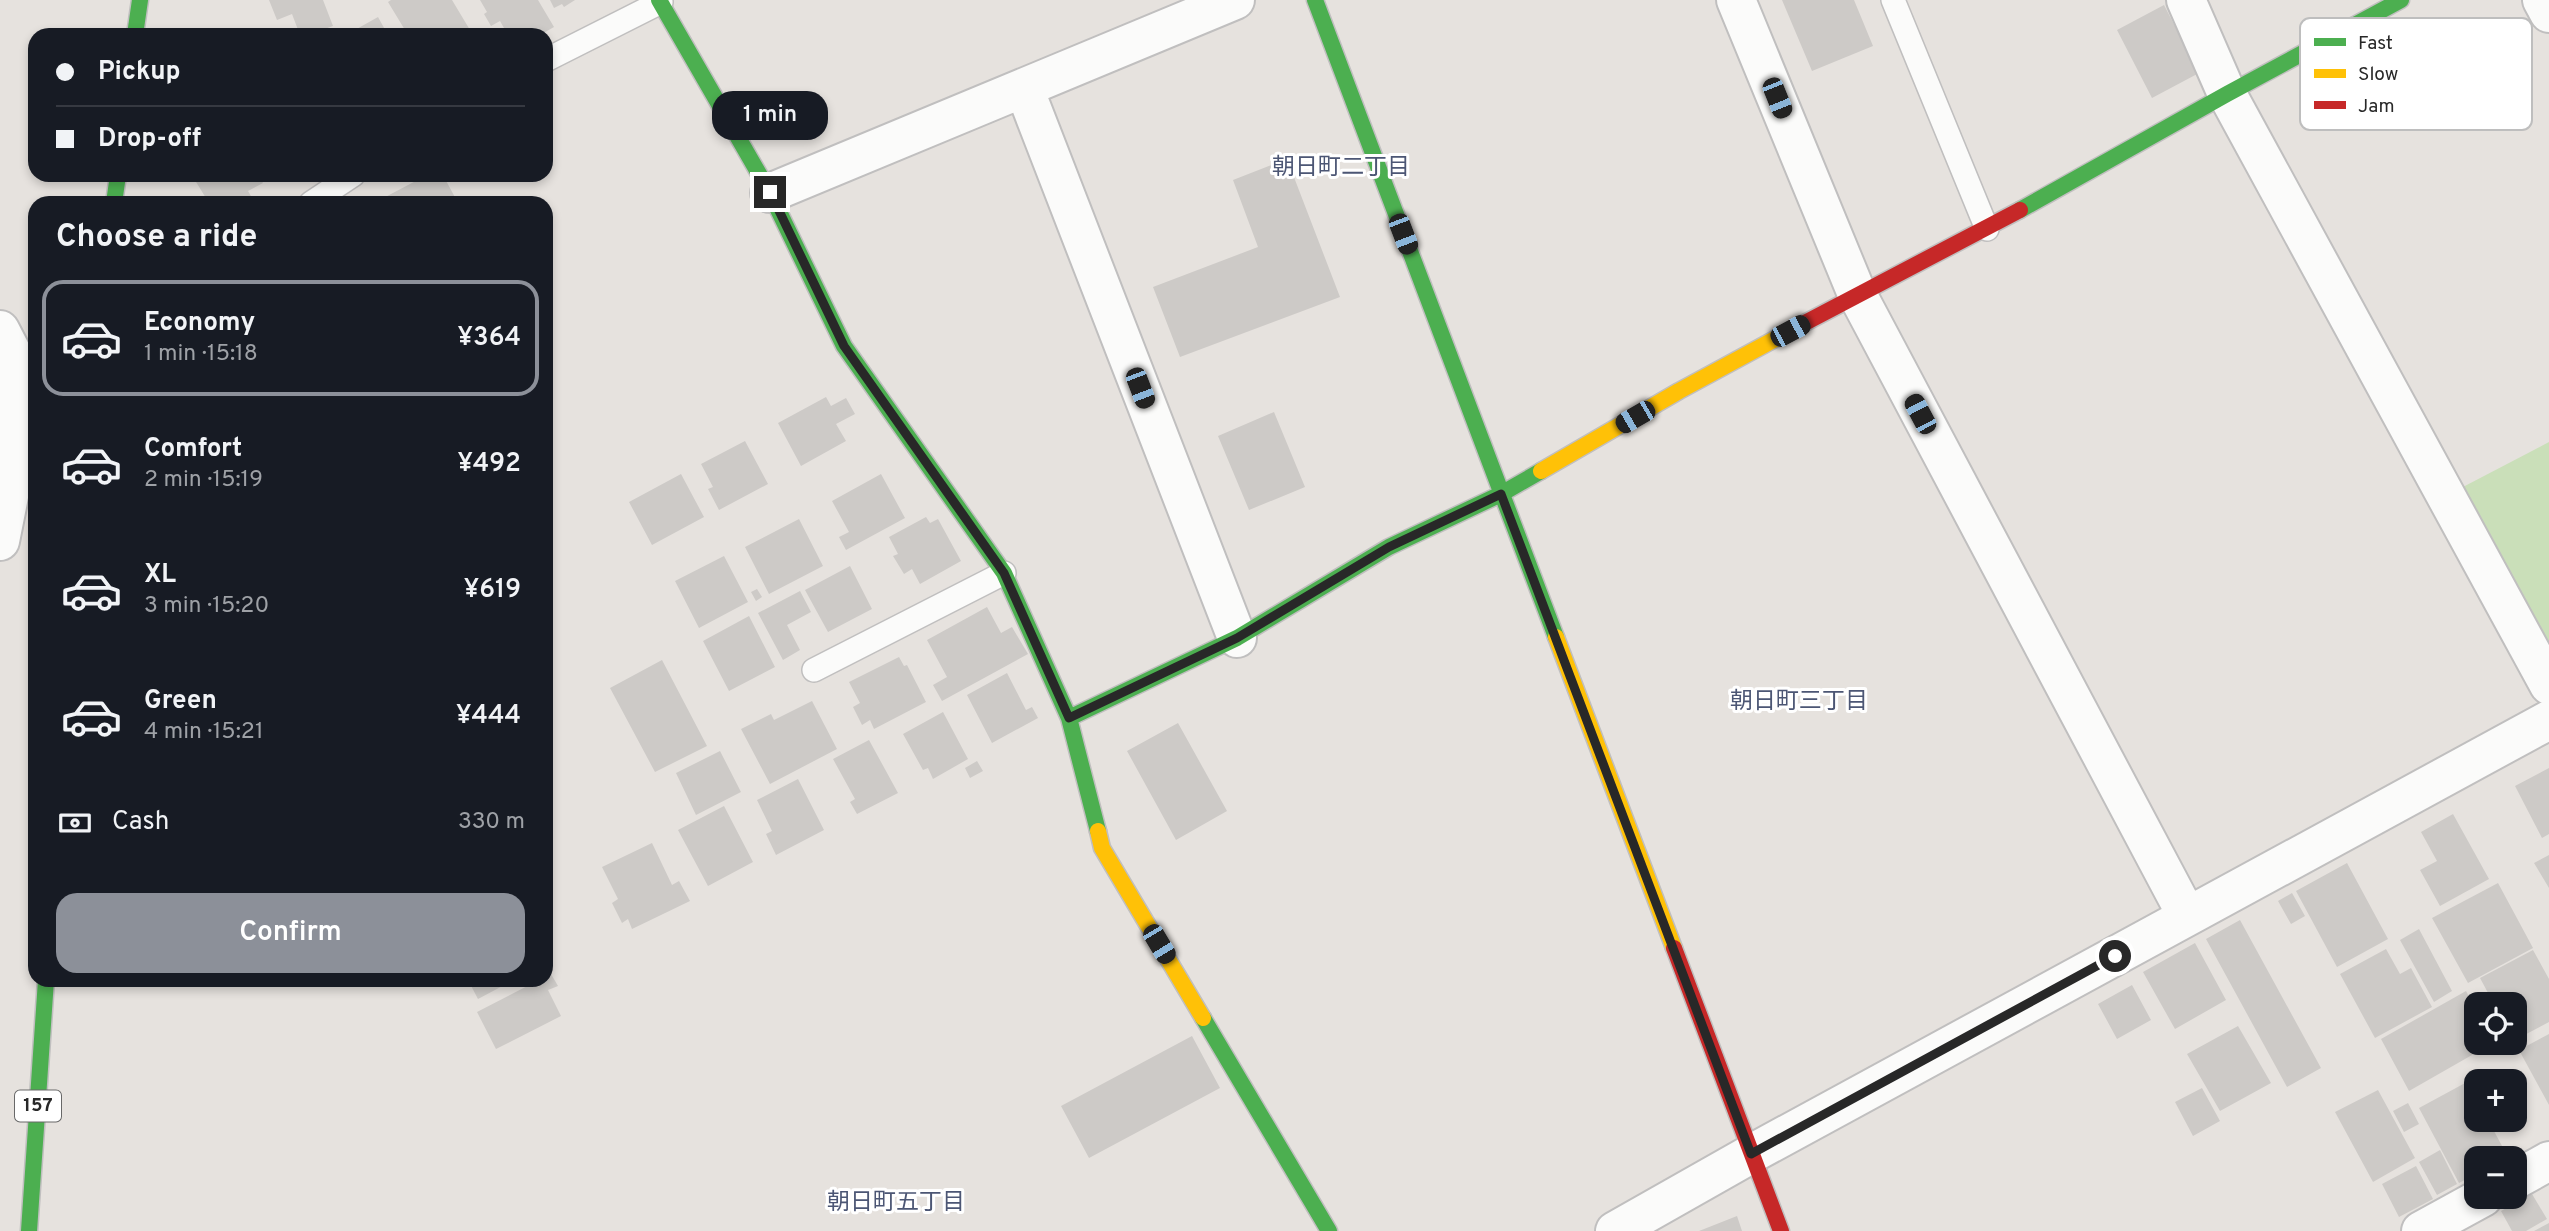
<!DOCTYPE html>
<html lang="en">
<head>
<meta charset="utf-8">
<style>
  body { margin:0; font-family:Overpass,"Noto Sans JP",sans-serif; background:#242831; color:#f1f3f6; height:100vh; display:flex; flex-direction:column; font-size:26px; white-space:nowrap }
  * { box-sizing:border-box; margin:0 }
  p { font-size:23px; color:#9ea1a6 }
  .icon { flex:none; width:38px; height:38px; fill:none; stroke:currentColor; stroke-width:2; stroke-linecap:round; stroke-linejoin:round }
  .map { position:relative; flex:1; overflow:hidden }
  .sheet { position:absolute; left:28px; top:196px; width:525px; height:791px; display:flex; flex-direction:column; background:#171b24; border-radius:21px; box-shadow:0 4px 10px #0003 }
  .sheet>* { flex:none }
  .guide { position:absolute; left:28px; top:28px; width:525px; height:154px; border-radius:21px; box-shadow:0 4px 10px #0003; display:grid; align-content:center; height:154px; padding:0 28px; background:#171b24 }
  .tools { position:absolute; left:2464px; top:992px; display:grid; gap:14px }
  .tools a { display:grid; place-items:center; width:63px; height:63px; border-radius:14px; background:#171b24; box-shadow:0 4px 10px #0003; font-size:35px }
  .end { position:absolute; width:32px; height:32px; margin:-16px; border:9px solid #282828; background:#fff; box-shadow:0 0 0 4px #fff }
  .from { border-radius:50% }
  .bubble { position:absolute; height:49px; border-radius:21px; background:#171b24; box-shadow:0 4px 10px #0003; font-size:23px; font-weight:600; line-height:49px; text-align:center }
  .car { position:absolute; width:21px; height:42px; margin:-21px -10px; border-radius:9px; box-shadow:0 0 5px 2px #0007; background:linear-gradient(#222 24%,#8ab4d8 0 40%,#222 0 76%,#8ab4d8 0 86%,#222 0) }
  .guide b { display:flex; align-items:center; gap:24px; height:66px; font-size:26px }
  .guide b+b { border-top:2px solid #363941 }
  .guide i { width:18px; height:18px; background:#f1f3f6 }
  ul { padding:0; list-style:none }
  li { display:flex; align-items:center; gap:21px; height:116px; margin:0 14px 10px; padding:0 14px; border:4px solid transparent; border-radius:21px }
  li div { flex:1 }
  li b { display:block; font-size:26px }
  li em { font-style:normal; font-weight:600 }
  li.active { border-color:#8c9099 }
  li>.icon { width:63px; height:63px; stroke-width:1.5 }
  h2 { padding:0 28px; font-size:32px; line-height:84px }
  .pay { display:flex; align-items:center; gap:18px; height:77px; padding:0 28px; font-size:26px }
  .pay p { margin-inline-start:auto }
  .action { display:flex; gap:14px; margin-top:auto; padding:14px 28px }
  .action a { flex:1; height:80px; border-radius:21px; background:#8c9099; color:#fff; font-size:28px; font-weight:600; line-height:80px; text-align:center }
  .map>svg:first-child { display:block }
  .green { fill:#cadfb9 }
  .building { fill:#cdcac7 }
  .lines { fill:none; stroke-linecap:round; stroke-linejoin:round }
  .lane-casing { stroke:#c0bfbf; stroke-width:26 }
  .street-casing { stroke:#c0bfbf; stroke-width:42 }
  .fast-casing { stroke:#c0bfbf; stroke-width:19 }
  .slow-casing { stroke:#c0bfbf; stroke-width:19 }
  .jam-casing { stroke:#c0bfbf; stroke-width:19 }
  .lane { stroke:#fbfbfa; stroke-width:23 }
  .street { stroke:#fbfbfa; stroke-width:38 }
  .fast { stroke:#4caf50; stroke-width:16 }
  .slow { stroke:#ffc107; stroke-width:16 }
  .jam { stroke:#c62828; stroke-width:16 }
  .route { stroke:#282828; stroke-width:9 }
  .labels { text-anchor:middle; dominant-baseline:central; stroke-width:6; stroke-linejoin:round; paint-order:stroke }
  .shield { fill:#fff; stroke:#686868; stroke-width:2 }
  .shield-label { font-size:19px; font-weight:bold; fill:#282828 }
  .neighbourhood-label { font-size:23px; fill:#4c5674; stroke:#fff }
  .key { fill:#fff; stroke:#bebebe; stroke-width:2 }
  .key-label { font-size:19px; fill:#282828 }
</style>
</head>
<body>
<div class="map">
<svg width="2549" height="1231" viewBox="0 0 2549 1231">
  <rect width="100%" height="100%" fill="#e6e2de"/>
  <path class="green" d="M2549 442V651L2461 488Z"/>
  <path class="building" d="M269 0H323L333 26 308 35H300L292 14 277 20Z
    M391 0H452L473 35H408L388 2Z
    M480 0H538L554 27 540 35H508L500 21 491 26 484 14 487 12Z
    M550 0H575L564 7 562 4 554 8Z
    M1782 0H1854L1873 46 1812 71Z
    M2164 5 2199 73 2152 98 2117 30Z
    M378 17 388 35H346Z
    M1287 159 1340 297 1180 357 1153 287 1258 247 1233 180Z
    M196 175H258L263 183 248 191 255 203H209L193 177Z
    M427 175H443L458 203H374Z
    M826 397 831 406 846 398 855 414 836 424 846 441 801 466 778 423Z
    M1274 412 1305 487 1249 510 1218 436Z
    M745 441 768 484 719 510 708 489 713 487 701 464Z
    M681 474 704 517 652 545 629 502Z
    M881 474 905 518 846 550 839 537 849 532 832 501Z
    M926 517 930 523 938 519 961 561 920 584 912 569 904 574 893 556 898 554 889 537Z
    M799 519 823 566 769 594 745 547Z
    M724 556 748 602 699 628 675 581Z
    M850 566 872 609 828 632 805 590Z
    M757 589 762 597 756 601 751 592Z
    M800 591 811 612 787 625 800 650 783 660 758 613Z
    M987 607 1001 633 1012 627 1028 654 942 701 933 685 947 677 927 640Z
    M749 616 775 667 729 691 703 641Z
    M899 657 904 666 907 665 926 702 874 729 870 720 862 725 853 707 860 703 849 682Z
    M662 660 707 746 655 772 610 688Z
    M1007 673 1026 710 1032 707 1038 718 992 743 967 695Z
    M812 701 837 749 770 784 741 729 771 714 774 720Z
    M943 712 968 759 933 779 928 768 923 770 903 734Z
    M1178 723 1227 811 1176 840 1127 751Z
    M869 740 898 793 857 814 850 802 855 799 833 759Z
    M720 751 741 792 696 815 676 773Z
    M977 761 983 771 970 778 965 768Z
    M2549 768V834L2542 838 2515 786Z
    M798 779 824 830 776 855 766 834 772 831 757 800Z
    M724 806 753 862 708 886 678 830Z
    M2453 814 2489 879 2440 906 2420 870 2437 861 2421 832Z
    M652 843 672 885 679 881 690 901 632 929 628 919 622 923 612 903 618 899 602 867Z
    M2549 855V888L2534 863Z
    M2347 863 2388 939 2337 967 2296 891Z
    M2498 883 2533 948 2468 983 2432 918Z
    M2292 893 2305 916 2291 924 2278 901Z
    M2240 920 2321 1068 2287 1087 2206 939Z
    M2419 929 2452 991 2434 1002 2400 940Z
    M2195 943 2226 1000 2175 1029 2143 972Z
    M2386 949 2400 974 2411 968 2432 1007 2375 1038 2340 974Z
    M2533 950 2549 979V1022L2515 1040V1004H2494L2480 978Z
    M551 974 558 986 548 990 561 1016 496 1049 477 1012 539 980H546V976Z
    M468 980H514L478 999Z
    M2132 985 2151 1020 2117 1039 2098 1004Z
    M2466 991 2476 1010V1043H2493L2409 1091 2381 1039Z
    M2238 1026 2271 1083 2220 1111 2187 1054Z
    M2549 1034V1105L2519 1050Z
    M1192 1036 1220 1088 1089 1158 1061 1106Z
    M2467 1082 2476 1099V1120H2488L2508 1157 2476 1158V1174L2459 1183 2419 1108Z
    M2202 1088 2220 1121 2193 1136 2175 1102Z
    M2378 1090 2415 1158 2373 1182 2335 1112Z
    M2408 1103 2419 1124 2404 1132 2393 1111Z
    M2440 1150 2457 1184 2437 1195 2419 1162Z
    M2416 1166 2433 1199 2399 1217 2382 1184Z
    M2532 1194 2547 1219 2526 1231H2512L2501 1211Z
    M1737 1216 1742 1231H1699Z
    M2549 1223V1231H2534Z"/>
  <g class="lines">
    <g class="lane-casing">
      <path id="lane" d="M1893 0 1987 229
        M546 60 661 2
        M311 203 353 175
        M814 670 1004 573"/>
    </g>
    <g class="street-casing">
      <path id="street" d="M1736 0 1857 294 2187 916
        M2186 0 2227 94 2549 685
        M2542 0 2549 13
        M1024 88 1237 638
        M770 193 1235 0
        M0 330 12 353 13 476 0 541
        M2515 1180 2549 1161
        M1615 1231 1751 1154 2549 720
        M2421 1231 2483 1197"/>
    </g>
    <g class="fast-casing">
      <path id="fast" d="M659 0 770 193 844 346 1004 573 1069 718 1098 831
        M1315 0 1556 637
        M135 35 140 0
        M114 203 118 175
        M2020 210 2227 94 2401 0
        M1069 718 1237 638 1389 547 1501 494 1541 471
        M1203 1018 1329 1231
        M29 1231 46 980"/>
    </g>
    <g class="slow-casing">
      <path id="slow" d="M1541 471 1679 391 1799 326
        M1556 637 1674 948
        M1098 831 1102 848 1203 1018"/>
    </g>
    <g class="jam-casing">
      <path id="jam" d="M1799 326 2020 210
        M1674 948 1781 1231"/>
    </g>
    <use href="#lane" class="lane"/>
    <use href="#street" class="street"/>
    <use href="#fast" class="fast"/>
    <use href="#slow" class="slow"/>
    <use href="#jam" class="jam"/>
  </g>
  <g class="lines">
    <path class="route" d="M770 192 844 346 1004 573 1069 718 1237 638 1389 547 1501 494 1751 1154 2115 956"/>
  </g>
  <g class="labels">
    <rect class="shield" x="15" y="1090.5" width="46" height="31" rx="5"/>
    <g class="shield-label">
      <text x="38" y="1106">157</text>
    </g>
    <g class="neighbourhood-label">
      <text x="1341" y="168">朝日町二丁目</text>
      <text x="1799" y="702">朝日町三丁目</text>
      <text x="896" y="1203">朝日町五丁目</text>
    </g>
  </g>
  <rect x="2300" y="18" width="232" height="112" rx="10" class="key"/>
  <rect x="2314" y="38" width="32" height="8" fill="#4caf50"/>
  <rect x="2314" y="69" width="32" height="9" fill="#ffc107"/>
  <rect x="2314" y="101" width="32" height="8" fill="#c62828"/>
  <g class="key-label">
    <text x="2358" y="49">Fast</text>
    <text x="2358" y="80">Slow</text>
    <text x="2358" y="112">Jam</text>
  </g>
</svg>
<div class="tools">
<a><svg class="icon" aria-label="locate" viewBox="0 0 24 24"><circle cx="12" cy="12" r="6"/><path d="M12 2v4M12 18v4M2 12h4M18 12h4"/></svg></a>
<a>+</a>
<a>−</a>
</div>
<i class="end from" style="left:2115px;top:956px"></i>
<i class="end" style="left:770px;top:192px"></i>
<div class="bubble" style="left:712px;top:91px;width:116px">1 min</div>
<i class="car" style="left:1777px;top:98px;rotate:158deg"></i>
<i class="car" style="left:1403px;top:234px;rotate:159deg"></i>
<i class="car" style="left:1790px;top:331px;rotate:62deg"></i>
<i class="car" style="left:1140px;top:388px;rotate:159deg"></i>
<i class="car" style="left:1920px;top:414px;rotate:332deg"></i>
<i class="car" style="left:1635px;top:417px;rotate:240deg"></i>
<i class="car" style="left:1159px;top:944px;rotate:149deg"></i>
<div class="guide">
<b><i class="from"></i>Pickup</b>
<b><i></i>Drop-off</b>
</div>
<section class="sheet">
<h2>Choose a ride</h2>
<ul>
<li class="active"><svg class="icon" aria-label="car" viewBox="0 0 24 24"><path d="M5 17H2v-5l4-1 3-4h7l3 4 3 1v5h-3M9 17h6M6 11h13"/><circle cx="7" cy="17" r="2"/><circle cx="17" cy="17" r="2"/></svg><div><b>Economy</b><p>1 min · 15:18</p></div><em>¥364</em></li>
<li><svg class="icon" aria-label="car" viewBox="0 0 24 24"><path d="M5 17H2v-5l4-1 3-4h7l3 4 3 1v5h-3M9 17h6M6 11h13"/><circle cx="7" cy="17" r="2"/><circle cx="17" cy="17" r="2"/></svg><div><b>Comfort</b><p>2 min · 15:19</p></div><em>¥492</em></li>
<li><svg class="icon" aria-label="car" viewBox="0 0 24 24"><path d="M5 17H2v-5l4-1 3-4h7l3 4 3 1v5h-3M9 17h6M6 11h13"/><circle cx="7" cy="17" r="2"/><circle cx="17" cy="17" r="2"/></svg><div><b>XL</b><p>3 min · 15:20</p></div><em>¥619</em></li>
<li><svg class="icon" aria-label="car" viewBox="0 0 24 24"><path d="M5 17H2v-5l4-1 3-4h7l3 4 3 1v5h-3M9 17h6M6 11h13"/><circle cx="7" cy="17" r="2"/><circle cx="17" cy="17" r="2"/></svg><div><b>Green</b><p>4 min · 15:21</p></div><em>¥444</em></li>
</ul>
<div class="pay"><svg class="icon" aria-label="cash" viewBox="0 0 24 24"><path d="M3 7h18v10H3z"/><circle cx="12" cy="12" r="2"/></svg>Cash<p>330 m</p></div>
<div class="action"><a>Confirm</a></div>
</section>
</div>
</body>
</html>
